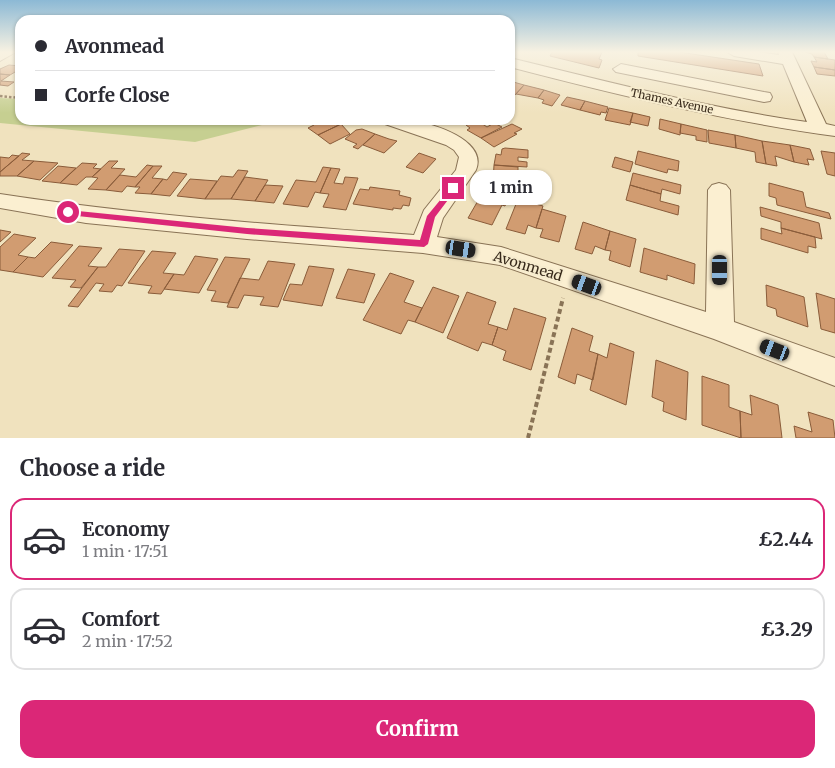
<!DOCTYPE html>
<html lang="en">
<head>
<meta charset="utf-8">
<style>
  body { margin:0; font-family:Merriweather,serif; background:#f7f7f7; color:#2b2b33; height:100vh; display:flex; flex-direction:column; font-size:19px; white-space:nowrap }
  * { box-sizing:border-box; margin:0 }
  p { font-size:16px; color:#7c7c81 }
  .icon { flex:none; width:28px; height:28px; fill:none; stroke:currentColor; stroke-width:2; stroke-linecap:round; stroke-linejoin:round }
  .map { position:relative; height:438px; overflow:hidden }
  .sheet { display:flex; flex-direction:column; background:#fff; flex:1 }
  .sheet>* { flex:none }
  .hud { position:absolute; left:15px; top:15px; width:500px; height:110px; border-radius:15px; box-shadow:0 1px 4px #0004; display:grid; align-content:center; height:110px; padding:0 20px; background:#fff }
  .end { position:absolute; width:22px; height:22px; margin:-11px; border:6px solid #db2777; background:#fff; box-shadow:0 0 0 2px #fff }
  .from { border-radius:50% }
  .bubble { position:absolute; height:35px; border-radius:15px; background:#fff; box-shadow:0 1px 4px #0004; font-size:16px; font-weight:700; line-height:35px; text-align:center }
  .car { position:absolute; width:15px; height:30px; margin:-15px -8px; border-radius:6px; box-shadow:0 0 4px 1px #0007; background:linear-gradient(#222 24%,#8ab4d8 0 40%,#222 0 76%,#8ab4d8 0 86%,#222 0) }
  .hud b { display:flex; align-items:center; gap:18px; height:48px; font-size:19px }
  .hud b+b { border-top:1px solid #e1e1e2 }
  .hud i { width:12px; height:12px; background:#2b2b33 }
  ul { padding:0; list-style:none }
  li { display:flex; align-items:center; gap:15px; height:82px; margin:0 10px 8px; padding:0 10px; border:2px solid #e1e1e2; border-radius:15px }
  li div { flex:1 }
  li b { display:block; font-size:19px }
  li em { font-style:normal; font-weight:700 }
  li.on { border-color:#db2777 }
  li>.icon { width:45px; height:45px; stroke-width:1.5 }
  h2 { padding:0 20px; font-size:22px; line-height:60px }
  .cta { display:flex; gap:10px; margin-top:auto; padding:10px 20px }
  .cta a { flex:1; height:58px; border-radius:15px; background:#db2777; color:#fff; font-size:20px; font-weight:700; line-height:58px; text-align:center }
  .map>svg:first-child { display:block }
  .green { fill:#c6cf91 }
  .building { fill:#d19c71; stroke:#8a5c3a }
  .lines { fill:none; stroke-linecap:round; stroke-linejoin:round }
  .minor-casing { stroke:#897356; stroke-width:2 }
  .path-far1 { stroke:#897356; stroke-width:2.5; stroke-dasharray:2.5 2; stroke-linecap:butt }
  .path { stroke:#897356; stroke-width:4; stroke-dasharray:5 3; stroke-linecap:butt }
  .minor { fill:#fbefd1; fill-rule:evenodd }
  .route { fill:#db2777 }
  .labels { text-anchor:middle; dominant-baseline:central; stroke-width:4.5; stroke-linejoin:round; paint-order:stroke }
  .far-street-label { font-size:11px; fill:#382a1b; stroke:#f7ecce }
  .street-label { font-size:14px; fill:#382a1b; stroke:#f7ecce }
</style>
</head>
<body>
<div class="map">
<svg width="835" height="438" viewBox="0 0 835 438">
  <rect width="100%" height="100%" fill="#f0e2be"/>
  <path class="green" d="M0 98 20 99V120H282L195 142 0 123Z"/>
  <path class="building" d="M552 52H602L599 59 602 60 599 68 550 56Z
    M638 52H679L759 64 763 76 638 56Z
    M805 52H824L828 59 814 57 812 54Z
    M814 57 835 60V70L814 67 811 61 817 62Z
    M9 65 20 66V69L10 75 0 74V69Z
    M814 67 835 70V76L817 74Z
    M0 74 10 75 1 81 14 82 8 86 0 85Z
    M510 81 524 85 515 95 510 94 512 90H510Z
    M524 85 544 90 538 98 516 94Z
    M544 90 560 95 552 106 542 103 544 100 538 98Z
    M567 97 585 101 580 110 561 105Z
    M585 101 608 107 606 113 601 112 600 115 580 110Z
    M609 108 633 113 630 125 605 120Z
    M633 113 650 117 648 126 630 122Z
    M660 119 681 124 680 135 659 129Z
    M335 120 341 124 318 135 308 128 314 125 308 121 309 120Z
    M476 120 485 122 481 123 487 127 494 123 502 127 481 138 467 130 470 128 466 125Z
    M341 124 350 134 330 144 318 135Z
    M512 124 522 129 514 133 517 134 494 147 481 138Z
    M681 124 707 130V142L696 140V136L680 133Z
    M362 129 375 134 358 149 353 147 357 144 345 139 356 130Z
    M708 130 735 135 736 148 709 143Z
    M375 134 389 139 397 141 384 153 363 145Z
    M735 135 762 141 766 164 756 162 755 152 736 148Z
    M762 141 790 145 794 162 775 156 777 166 766 164Z
    M790 145 810 149 814 160 807 159 809 165 794 162Z
    M505 148 528 150V158L518 157V161L527 162V167L494 165 496 154 501 155 502 149Z
    M638 151 679 161 678 171 668 169 667 173 635 164Z
    M821 151 835 153V176L827 174Z
    M22 153 30 154 22 160 34 161 17 176H0V172Z
    M419 153 436 159 423 173 406 167Z
    M12 155 19 156 0 172V157L9 158Z
    M615 157 633 162 630 172 612 167Z
    M34 161 58 163 40 180 17 176Z
    M109 161H118L111 168 125 169 106 190 88 189 98 178 92 177Z
    M82 163 97 164 93 168 101 169 92 177H86L77 185 60 183Z
    M147 165 153 166 135 187 127 186 122 192 106 190 120 175 136 177Z
    M494 165 518 167V177L524 178V185L493 182Z
    M58 166 76 168 60 183 42 181Z
    M153 166H162L152 178 163 179 151 194 135 193 140 187H135Z
    M323 167 331 168 320 193 315 192 308 207 283 204 296 180 316 182Z
    M331 168 340 169 334 183 343 184 345 177 358 178 346 210 323 207 329 194 320 193Z
    M238 170 248 171 231 199H205L221 176 233 177Z
    M173 172 187 174 170 196 151 194 163 179 167 180Z
    M633 173 681 185 680 194 662 189 661 194 630 185Z
    M245 177 268 180 255 201 231 199Z
    M190 179 217 181 205 199 177 196Z
    M769 183 803 192 806 207 829 213 831 219 777 205 776 198 769 196Z
    M265 185 283 186 274 203 255 201Z
    M630 185 661 194 660 201 679 206 678 215 626 200Z
    M370 187 400 191 399 195 411 198 409 206 403 205 401 209 393 208V210L353 204 360 189 369 190Z
    M483 192 508 199 505 206 502 205 492 225 468 218Z
    M518 199 543 206 536 228 528 225 525 234 506 229Z
    M760 207 819 223 822 239 781 228V222L761 216Z
    M542 209 566 216 559 242 540 237 543 229 536 228Z
    M583 222 610 231 605 250 595 246 592 254 575 249Z
    M761 228 782 234 781 228 815 237 816 248 808 246V253L761 239Z
    M0 230 11 232 0 242Z
    M610 231 636 239 630 267 609 260 611 251 605 250Z
    M14 234 36 238 18 255 28 257 13 272 0 270V247Z
    M51 242 73 245 43 277 13 272 28 257 35 258Z
    M79 246 102 248 88 266 98 267 81 288 70 287 76 280 52 278Z
    M644 248 695 264 694 284 667 275V280L640 272Z
    M119 249 145 251 122 286 117 285 112 292 99 291 104 284 96 283 78 307 68 306 98 267H106Z
    M152 251 176 253 163 273 174 274 161 294 148 293 152 286 128 283Z
    M195 256 218 259 199 293 164 289 174 274 184 275Z
    M225 257 250 259 228 303 211 301 216 291 207 290Z
    M268 261 295 264 278 307 260 305 264 297 244 295 238 308 227 307 240 278 259 280Z
    M309 266 334 269 322 306 283 300 290 284 302 285Z
    M348 269 375 274 364 303 336 298Z
    M390 273 414 281 404 302 422 308 415 322 408 320 401 334 363 320Z
    M766 285 804 297 808 327 777 316 776 309 767 306Z
    M433 287 459 296 443 333 415 322Z
    M467 292 496 302 488 324 498 327 492 345 482 342 478 351 447 338Z
    M816 293 835 299V333L821 329Z
    M514 308 546 318 531 370 503 360 506 351 492 345 498 327 507 330Z
    M572 328 593 336 589 351 598 354 593 380 577 374 575 384 558 377Z
    M610 343 634 352 626 405 590 390 598 354 607 358Z
    M656 360 688 372 686 420 663 411 664 402 652 397Z
    M702 376 729 385V407L740 411 741 438 702 425Z
    M750 395 778 405 782 438H741L740 411 752 415Z
    M808 412 833 420 835 438H796L794 426 812 432Z"/>
  <g class="lines">
    <g class="minor-casing">
      <path id="minor" d="M0 52H16L0 61Z
        M727 52H759L779 55 778 52H792L826 124 835 126V136C725 121 618 95 510 67V58C609 82 707 108 807 122L783 64 734 56Z
        M621 64 764 92 770 93 772 97 770 101 764 102 616 72 613 69Z
        M382 120C391 120 401 119 410 120 432 123 488 140 476 170L443 218 437 237 501 247 706 312 708 190 712 185 719 183 726 185 730 190 734 322 835 358V386L714 339 500 265 423 253 247 239 86 223 0 208V194C137 215 276 225 414 235L424 210 456 170 459 157 454 150 446 145 385 124Z"/>
    </g>
    <path class="path-far1" d="M0 96 20 98"/>
    <path class="path" d="M528 438 563 298"/>
    <use href="#minor" class="minor"/>
  </g>
  <linearGradient id="sky" x2="0" y2="1"><stop stop-color="#8cb9d5"/><stop offset="0.46" stop-color="#f8f2e2"/><stop offset="1" stop-color="#f8f2e2" stop-opacity="0"/></linearGradient>
  <rect width="835" height="113" fill="url(#sky)"/>
  <path class="route" d="M451 187 457 188 435 217 428 244 424 247 247 234 68 215 64 212 68 210 247 228 420 240 427 216Z"/>
  <g class="labels">
    <g class="far-street-label">
      <text transform="translate(672 101) rotate(12)">Thames Avenue</text>
    </g>
    <g class="street-label">
      <text transform="translate(528 266) rotate(17)">Avonmead</text>
    </g>
  </g>
</svg>
<i class="end from" style="left:68px;top:212px"></i>
<i class="end" style="left:453px;top:188px"></i>
<div class="bubble" style="left:470px;top:170px;width:82px">1 min</div>
<i class="car" style="left:461px;top:249px;rotate:99deg"></i>
<i class="car" style="left:720px;top:270px;rotate:180deg"></i>
<i class="car" style="left:587px;top:285px;rotate:290deg"></i>
<i class="car" style="left:775px;top:350px;rotate:291deg"></i>
<div class="hud">
<b><i class="from"></i>Avonmead</b>
<b><i></i>Corfe Close</b>
</div>
</div>
<section class="sheet">
<h2>Choose a ride</h2>
<ul>
<li class="on"><svg class="icon" aria-label="car" viewBox="0 0 24 24"><path d="M5 17H2v-5l4-1 3-4h7l3 4 3 1v5h-3M9 17h6M6 11h13"/><circle cx="7" cy="17" r="2"/><circle cx="17" cy="17" r="2"/></svg><div><b>Economy</b><p>1 min · 17:51</p></div><em>£2.44</em></li>
<li><svg class="icon" aria-label="car" viewBox="0 0 24 24"><path d="M5 17H2v-5l4-1 3-4h7l3 4 3 1v5h-3M9 17h6M6 11h13"/><circle cx="7" cy="17" r="2"/><circle cx="17" cy="17" r="2"/></svg><div><b>Comfort</b><p>2 min · 17:52</p></div><em>£3.29</em></li>
</ul>
<div class="cta"><a>Confirm</a></div>
</section>
</body>
</html>
